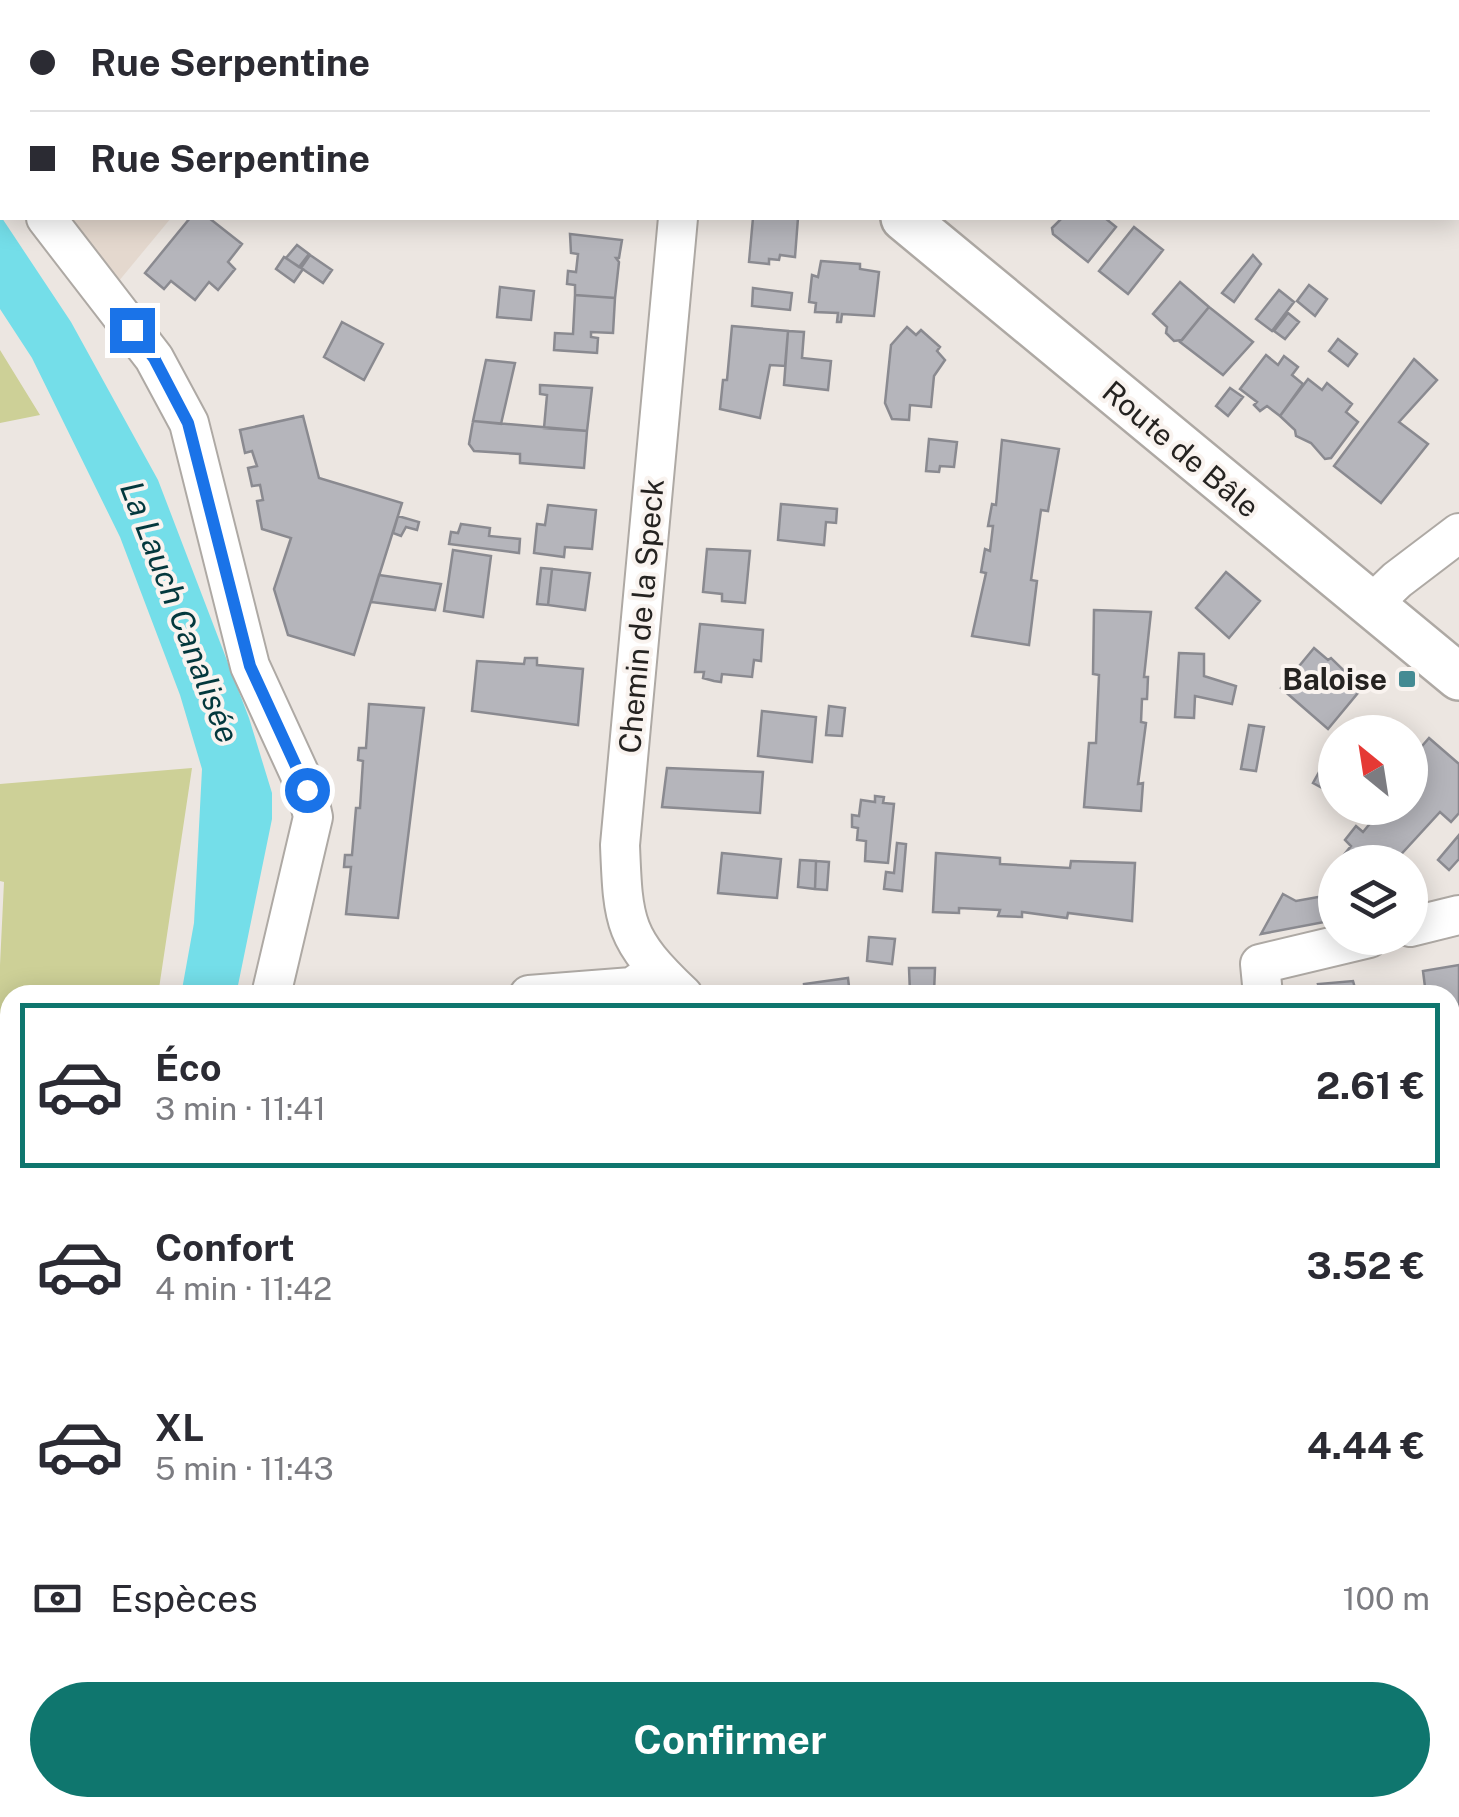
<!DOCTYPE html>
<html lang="fr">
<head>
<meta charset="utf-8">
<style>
  body { margin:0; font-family:"Public Sans",sans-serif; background:#f7f7f7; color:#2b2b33; height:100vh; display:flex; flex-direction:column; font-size:38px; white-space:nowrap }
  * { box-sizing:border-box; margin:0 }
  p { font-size:32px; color:#7c7c81 }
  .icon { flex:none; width:55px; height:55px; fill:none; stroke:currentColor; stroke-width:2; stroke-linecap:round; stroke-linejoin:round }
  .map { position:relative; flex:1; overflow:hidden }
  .details { position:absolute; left:0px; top:985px; width:1460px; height:832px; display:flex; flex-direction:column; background:#fff; border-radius:30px 30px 0 0; box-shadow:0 5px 25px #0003 }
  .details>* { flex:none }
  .banner { position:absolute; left:0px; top:0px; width:1460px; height:220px; box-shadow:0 5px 25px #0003; display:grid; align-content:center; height:220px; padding:0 30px; background:#fff }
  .needle { width:65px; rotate:330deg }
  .fabs { position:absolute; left:1318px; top:715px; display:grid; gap:20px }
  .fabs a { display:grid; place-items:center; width:110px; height:110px; border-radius:50%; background:#fff; box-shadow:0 5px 25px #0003; font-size:50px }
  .end { position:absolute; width:45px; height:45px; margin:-22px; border:12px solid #1a73e8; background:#fff; box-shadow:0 0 0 5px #fff }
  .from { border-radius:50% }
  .banner b { display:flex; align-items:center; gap:35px; height:95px; font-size:38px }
  .banner b+b { border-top:2px solid #e1e1e2 }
  .banner i { width:25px; height:25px; background:#2b2b33 }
  ul { padding:18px 0 0; list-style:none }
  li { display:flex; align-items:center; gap:30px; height:165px; margin:0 20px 15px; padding:0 10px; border:5px solid transparent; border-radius:0px }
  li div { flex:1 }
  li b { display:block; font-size:38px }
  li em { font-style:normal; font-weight:700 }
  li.selected { border-color:#0f766e }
  li>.icon { width:90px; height:90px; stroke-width:1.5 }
  .pay { display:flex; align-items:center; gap:25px; height:110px; padding:0 30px; font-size:38px }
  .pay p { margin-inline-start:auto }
  .button { display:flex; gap:20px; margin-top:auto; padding:20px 30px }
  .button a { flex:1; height:115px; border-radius:60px; background:#0f766e; color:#fff; font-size:40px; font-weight:700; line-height:115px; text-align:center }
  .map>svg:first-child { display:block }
  .built { fill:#e4d8ce }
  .green { fill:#cdd097 }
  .water { fill:#74dee9 }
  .building { fill:#b5b5bb; stroke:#8a8a90; stroke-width:2.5 }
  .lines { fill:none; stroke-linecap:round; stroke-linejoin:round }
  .minor-casing { stroke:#aea9a4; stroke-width:42 }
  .tertiary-casing { stroke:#aea9a4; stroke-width:50 }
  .path { stroke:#918d89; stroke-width:6; stroke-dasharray:8 5; stroke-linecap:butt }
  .minor { stroke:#fff; stroke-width:38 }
  .tertiary { stroke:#fff; stroke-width:45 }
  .route { stroke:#1a73e8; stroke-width:12 }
  .poi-dot { fill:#448b93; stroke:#f9f3ef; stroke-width:4 }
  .labels { text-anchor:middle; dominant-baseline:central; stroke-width:8; stroke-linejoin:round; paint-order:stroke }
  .street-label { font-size:30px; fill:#252321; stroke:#f9f3ef }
  .poi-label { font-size:30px; font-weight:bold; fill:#252321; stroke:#f9f3ef; text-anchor:end }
  .water-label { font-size:32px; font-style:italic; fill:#03383d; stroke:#f9f3ef }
</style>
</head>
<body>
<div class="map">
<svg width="1459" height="1817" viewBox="0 0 1459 1817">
  <rect width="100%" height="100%" fill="#ece6e1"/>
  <path class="built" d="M64 218H171L118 282Z"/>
  <path class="green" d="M0 350 40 415 0 423Z
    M192 768 158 995H10V1432L0 1428V965L4 882 0 881V784Z
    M10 1546V1808H196V1817H0V1555Z"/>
  <path class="water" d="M0 215 71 322 158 480 249 718 272 793V819L236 995H181L194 923 202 769 180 695 120 537 32 358 0 309Z"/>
  <path class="building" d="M0 0H116L119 2H2V11Z
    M190 218H209L242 244 228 262 235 269 218 290 209 282 195 300 171 281 164 289 145 273Z
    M753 218H798L795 257 780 255 779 260 769 259V264L749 262Z
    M1062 218H1105L1116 227 1088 262 1053 234 1052 228Z
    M1134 227 1163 250 1128 294 1099 271Z
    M570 234 622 240 619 258H616L619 262 615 298 575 295V285L567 284 568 271 576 272 578 254 571 253Z
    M297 245 309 254 299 267 286 258Z
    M310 255 332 270 323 283 301 268Z
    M1253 255 1261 264 1234 302 1222 293Z
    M284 257 303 269 294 282 276 269Z
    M821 261 860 264V269L879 272 874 316 842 314 841 322H837L838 313 815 312 816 303 809 302 812 275 818 277Z
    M1180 282 1209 307 1182 340 1174 341 1166 333 1167 327 1153 314Z
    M1309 285 1327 299 1315 316 1297 301Z
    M500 287 534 291 531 320 497 317Z
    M753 288 792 293 790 310 752 306Z
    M1279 290 1294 302 1272 331 1256 319Z
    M575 295 615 298 613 333 591 332V337L598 338 597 353 554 350 555 333 573 334Z
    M1209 307 1253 342 1223 375 1180 342Z
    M1288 313 1299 322 1285 339 1274 331Z
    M342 322 383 344 364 380 324 357Z
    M732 326 788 331 785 366 770 365 760 418 720 409 723 380H727Z
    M907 327 916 335 921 330 940 347 937 351 945 360 934 376 931 407 910 405 909 420 892 419 885 403 891 345Z
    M788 331 804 332 802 358 831 361 828 390 784 385Z
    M1338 339 1357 354 1348 366 1329 351Z
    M1266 355 1278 365 1284 356 1298 367 1292 375 1303 384 1280 416 1267 406 1260 411 1254 405 1257 402 1240 389Z
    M1414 359 1437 380 1399 422 1428 444 1381 503 1334 466Z
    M486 360 515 363 501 424 473 421Z
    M1308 379 1322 390 1327 383 1352 404 1346 412 1358 422 1331 458 1325 459 1311 443 1296 436 1295 430 1280 416Z
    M540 385 592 388 587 431 544 428 547 395 540 394Z
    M1230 388 1243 397 1228 416 1216 406Z
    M303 416 319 478 402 503 354 655 288 635 274 589 291 538 262 529 257 501 263 500 260 485 252 486 248 468 257 466 252 451 245 453 240 430Z
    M473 421 587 431 584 468 520 463V454L474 451 469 444Z
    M929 439 957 442 954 467 940 466 939 472 926 471Z
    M1002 440 1059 449 1048 511 1041 510 1031 580 1037 581 1029 645 972 636 986 573 981 572 985 549 990 551 993 526H988L992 504 996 505Z
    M781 504 837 509 836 523 826 522 824 545 778 540Z
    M548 505 596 510 592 549 565 547 564 557 534 553 537 524 545 525Z
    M398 516 419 522 417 530 406 527 401 536 393 533Z
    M461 524 490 528 489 536 520 539 519 553 449 544 451 532 458 533Z
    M707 549 750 551 745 603 722 601V594L703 592Z
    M453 550 491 556 483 617 444 611Z
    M541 568 552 569 548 605 537 604Z
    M552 569 590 573 585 610 548 605Z
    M1226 572 1260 601 1229 638 1196 608Z
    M379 575 441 584 435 610 371 602Z
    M1094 610 1151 612 1144 677H1148L1147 699H1142L1141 722 1146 723 1138 784 1143 783 1141 811 1084 807 1089 743H1096L1099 675 1093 674Z
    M700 624 763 630 761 661 754 660 752 677 722 674 721 682 714 681 703 678 704 672H695Z
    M1314 648 1328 660 1331 658 1362 688 1328 729 1281 688Z
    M1179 653 1204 654V676L1236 686 1232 704 1195 696 1194 718 1175 717Z
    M525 658H537V665L583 669 578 725 472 711 477 661 524 664Z
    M369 704 424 708 398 918 346 914 351 867H344L345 855H352L356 808H360L363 761 358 760 359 748H366Z
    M829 706 845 708 842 736 826 735Z
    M762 711 816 717 812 762 758 756Z
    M1249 725 1264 727 1256 771 1241 769Z
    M1429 738 1459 764V813L1451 822 1440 812 1394 862H1338L1351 846 1345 840 1356 826 1363 832 1372 821 1365 814 1371 808H1410V760Z
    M1323 765 1335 772V795L1313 783Z
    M667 768 763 772 760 813 662 807Z
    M875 796 884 797 883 803 894 804 888 863 865 861 866 841 857 840 858 828 852 827V815L859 816 861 800 875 802Z
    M1459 835V859L1449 870 1438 860Z
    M897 843 906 844 902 891 884 889 886 872 894 873Z
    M722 853 781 859 777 898 718 893Z
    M936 853 1000 858V864L1070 868 1071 861 1135 863 1132 921 1068 913 1067 918 1022 912V917L998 916 1000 910 959 908V913L933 912Z
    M800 860 816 861 815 889 798 887Z
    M816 861 829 862 827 890 815 889Z
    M1283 894 1296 901 1335 894V920L1261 934Z
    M869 937 895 939 892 964 867 961Z
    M1459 965V1084L1450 1085V995H1426L1423 971Z
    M909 968H935L934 993H910Z
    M848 978 850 995H805L804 984Z
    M1353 981 1357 995H1305L1310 989 1319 988 1318 984Z
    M1459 1759V1817H1458L1450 1761Z
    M436 1808H472L469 1817H434Z
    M739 1808H776L778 1812 766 1817H743Z
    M1264 1808H1301L1303 1817H1260L1258 1810Z"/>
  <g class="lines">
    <g class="minor-casing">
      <path id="minor" d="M814 2 816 0
        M0 158 2 161
        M46 218 154 358 189 423 250 666 307 790 313 817 271 995
        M678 218 620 845C623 924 624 939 683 995
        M1371 605 1397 580 1459 533
        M1410 927 1459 915
        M529 995 632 987 657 970
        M1263 995 1260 964 1369 938
        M0 1411 10 1417
        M1450 1434 1459 1433
        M1217 1808 1219 1817
        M1051 1817 1076 1808"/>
    </g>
    <g class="tertiary-casing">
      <path id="tertiary" d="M644 0 647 2
        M904 218 1459 677"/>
    </g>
    <path class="path" d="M0 1811 10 1793"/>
    <use href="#minor" class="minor"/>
    <use href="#tertiary" class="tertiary"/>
  </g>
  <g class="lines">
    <path class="route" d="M132 330 154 358 188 423 250 666 307 790"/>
  </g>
  <rect class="poi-dot" x="1397" y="669" width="20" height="20" rx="5"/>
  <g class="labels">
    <g class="street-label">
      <text transform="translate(1181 449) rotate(40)">Route de Bâle</text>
      <text transform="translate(641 616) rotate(-85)">Chemin de la Speck</text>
    </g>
    <g class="poi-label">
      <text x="1387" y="679">Baloise</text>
    </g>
    <g class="water-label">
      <text transform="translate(180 612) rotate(69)">La Lauch Canalisée</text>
    </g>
  </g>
</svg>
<div class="fabs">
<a><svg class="needle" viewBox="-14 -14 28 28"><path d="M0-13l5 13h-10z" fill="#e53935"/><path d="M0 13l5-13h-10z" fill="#7c7c81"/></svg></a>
<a><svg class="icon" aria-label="layers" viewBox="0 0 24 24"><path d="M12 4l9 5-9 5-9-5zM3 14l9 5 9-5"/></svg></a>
</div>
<i class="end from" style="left:307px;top:790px"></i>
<i class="end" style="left:132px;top:330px"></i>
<div class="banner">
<b><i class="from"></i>Rue Serpentine</b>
<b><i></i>Rue Serpentine</b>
</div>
<section class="details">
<ul>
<li class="selected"><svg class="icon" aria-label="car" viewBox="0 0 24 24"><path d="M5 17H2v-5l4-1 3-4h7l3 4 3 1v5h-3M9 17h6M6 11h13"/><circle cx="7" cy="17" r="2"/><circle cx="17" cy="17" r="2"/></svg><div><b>Éco</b><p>3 min · 11:41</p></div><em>2.61 €</em></li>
<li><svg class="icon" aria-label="car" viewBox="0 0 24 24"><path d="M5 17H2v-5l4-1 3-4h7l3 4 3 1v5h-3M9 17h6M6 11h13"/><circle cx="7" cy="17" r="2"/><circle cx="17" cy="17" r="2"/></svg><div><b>Confort</b><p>4 min · 11:42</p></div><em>3.52 €</em></li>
<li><svg class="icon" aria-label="car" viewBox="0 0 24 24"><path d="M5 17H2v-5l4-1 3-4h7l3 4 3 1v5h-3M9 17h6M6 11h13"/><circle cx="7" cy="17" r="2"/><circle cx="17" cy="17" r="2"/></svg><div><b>XL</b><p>5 min · 11:43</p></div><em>4.44 €</em></li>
</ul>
<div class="pay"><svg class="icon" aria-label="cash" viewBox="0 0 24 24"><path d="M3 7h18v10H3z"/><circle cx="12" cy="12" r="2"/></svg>Espèces<p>100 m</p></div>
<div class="button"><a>Confirmer</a></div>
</section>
</div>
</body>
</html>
